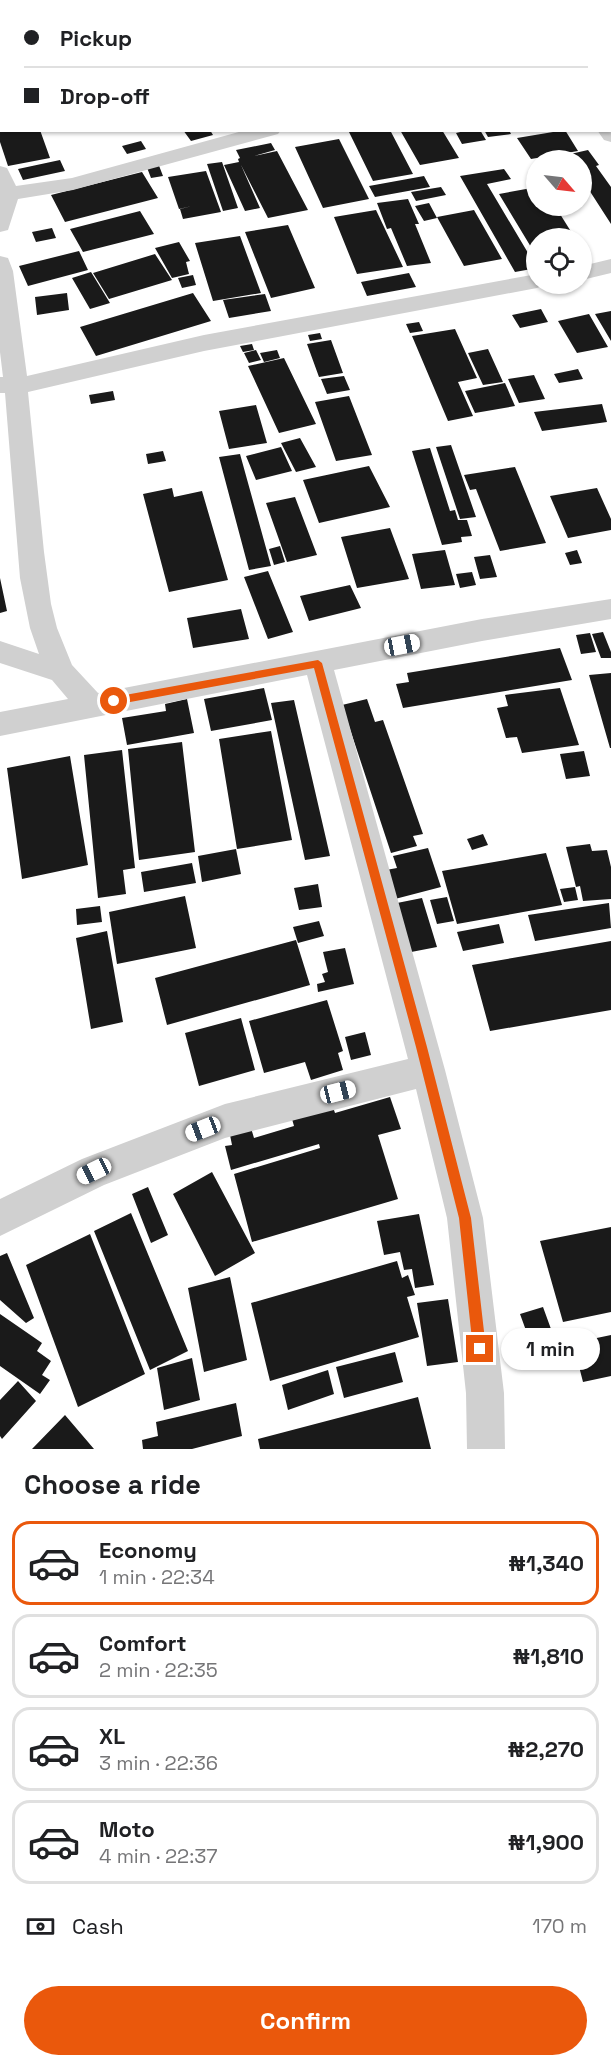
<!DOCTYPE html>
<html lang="en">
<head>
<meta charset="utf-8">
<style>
  body { margin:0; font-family:"Space Grotesk",sans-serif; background:#f6f6f6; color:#202124; height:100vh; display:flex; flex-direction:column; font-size:22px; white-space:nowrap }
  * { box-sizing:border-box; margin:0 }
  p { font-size:20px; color:#757577 }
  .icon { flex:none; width:33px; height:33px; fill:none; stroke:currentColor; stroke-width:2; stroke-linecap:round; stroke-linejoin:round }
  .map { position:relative; height:1449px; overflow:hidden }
  .drawer { display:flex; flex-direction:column; background:#fff; flex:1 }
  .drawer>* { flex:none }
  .banner { position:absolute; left:0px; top:0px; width:612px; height:132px; box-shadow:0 2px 4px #0004; display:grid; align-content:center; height:132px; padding:0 24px; background:#fff }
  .needle { width:39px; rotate:118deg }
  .buttons { position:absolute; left:526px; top:150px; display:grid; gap:12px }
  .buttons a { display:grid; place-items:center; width:66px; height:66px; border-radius:50%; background:#fff; box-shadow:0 2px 4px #0004; font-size:30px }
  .end { position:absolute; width:27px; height:27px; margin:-14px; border:8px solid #ea580c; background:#fff; box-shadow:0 0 0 3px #fff }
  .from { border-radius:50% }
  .bubble { position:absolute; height:42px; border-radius:21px; background:#fff; box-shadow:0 2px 4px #0004; font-size:20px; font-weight:600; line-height:42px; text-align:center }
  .car { position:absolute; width:18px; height:36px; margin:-18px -9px; border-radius:8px; box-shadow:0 0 4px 2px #0007; background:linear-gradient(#fff 24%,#345 0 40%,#fff 0 76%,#345 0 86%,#fff 0) }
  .banner b { display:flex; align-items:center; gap:21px; height:57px; font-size:22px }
  .banner b+b { border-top:2px solid #e0e0e0 }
  .banner i { width:15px; height:15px; background:#202124 }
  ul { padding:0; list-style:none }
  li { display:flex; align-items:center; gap:18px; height:84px; margin:0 12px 9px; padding:0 12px; border:3px solid #e0e0e0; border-radius:18px }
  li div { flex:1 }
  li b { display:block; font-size:22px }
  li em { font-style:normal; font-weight:600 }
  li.current { border-color:#ea580c }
  li>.icon { width:54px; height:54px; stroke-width:1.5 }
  h2 { padding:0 24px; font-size:27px; line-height:72px }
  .pay { display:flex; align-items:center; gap:15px; height:66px; padding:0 24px; font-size:22px }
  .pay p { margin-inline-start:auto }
  .cta { display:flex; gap:12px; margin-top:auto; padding:12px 24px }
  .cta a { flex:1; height:69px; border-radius:36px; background:#ea580c; color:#fff; font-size:24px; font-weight:600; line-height:69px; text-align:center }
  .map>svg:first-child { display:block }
  .building { fill:#1a1a1a }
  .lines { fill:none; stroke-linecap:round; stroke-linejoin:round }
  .street { fill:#d0d0d0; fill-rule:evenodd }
  .route { fill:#ea580c }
</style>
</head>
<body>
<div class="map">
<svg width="611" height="1449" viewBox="0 0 611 1449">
  <rect width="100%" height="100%" fill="#fff"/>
  <path class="building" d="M0 130H40L50 158 8 166 0 142Z
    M183 130H210L213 135 191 141Z
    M359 130H390L413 174 373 181 349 132Z
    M400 130H442L459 158 420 165Z
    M469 130H480L486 140 462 144 456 133Z
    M484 130H509L511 134 488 137Z
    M565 130 578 151 531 159 517 138Z
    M339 139 369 199 323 208 295 147Z
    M141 141 146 149 127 154 122 146Z
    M271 143 275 150 254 156 277 151 308 210 268 218 241 165 260 208 245 211 224 165 239 162 238 159 240 158 236 150Z
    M588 150 599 165 596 166 611 187V224L582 179V160H570L566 155Z
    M60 160 65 171 23 180 18 169Z
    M222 162 238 208 223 211 207 164Z
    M158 163 163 176 151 178 146 165Z
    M504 169 511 179 487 184 537 268 515 272 460 176Z
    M206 171 221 212 183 219 180 209 192 206 179 209 168 177Z
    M142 172 158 198 65 222 51 195Z
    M424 176 430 187 375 197 369 186Z
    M441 187 446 195 416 201 411 192Z
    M537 187V206H555L575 238H537V257L499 194Z
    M408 199 419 224H415L431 263 407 266 391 228 387 229 377 203Z
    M429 203 437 218 424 221 415 206Z
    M376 210 403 267 357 274 334 217Z
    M474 210 502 259 464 266 437 217Z
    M140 211 154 234 83 252 70 229Z
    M288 225 315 288 271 298 245 232Z
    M52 228 56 238 36 242 32 232Z
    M240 236 261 293 213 301 195 243Z
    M179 242 190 261 186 262 189 274 172 278 155 248Z
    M79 251 88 270 28 286 19 266Z
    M155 254 172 280 109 299 93 273Z
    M91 272 110 303 90 309 72 278Z
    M409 273 416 287 367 296 361 282Z
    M193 275 196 285 182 288 178 278Z
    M67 293 69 310 37 315 35 297Z
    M193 293 211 321 96 356 80 327Z
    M265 294 271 311 229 318 223 300Z
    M541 309 548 322 520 328 512 315Z
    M611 311V341L595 314Z
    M589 314 608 347 577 353 558 321Z
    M419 322 423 331 410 333 406 324Z
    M455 329 477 378 458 382 473 416 448 421 412 336Z
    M320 333 322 339 310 341 308 335Z
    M331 340 343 373 319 377 307 344Z
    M252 344 254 350 243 352 240 346Z
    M488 349 503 382 483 385 468 353Z
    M256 350 261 360 249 363 244 353Z
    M277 350 280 358 264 362 260 353Z
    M284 358 316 424 279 433 248 366Z
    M578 369 583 379 559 383 554 374Z
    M534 375 545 399 519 403 508 379Z
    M344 376 350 390 327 394 321 379Z
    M505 383 515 406 475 413 465 391Z
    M113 391 115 400 91 404 89 395Z
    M349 396 372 455 336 461 315 402Z
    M602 404 607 422 542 431 534 412Z
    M256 405 267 443 229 449 219 411Z
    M300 438 316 467 296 472 281 443Z
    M451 445 476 517 460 519 436 447Z
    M281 447 292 471 256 480 246 456Z
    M430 448 450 511 455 510 458 520H467L472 536 461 537 462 542 442 545 412 451Z
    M163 451 166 461 148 464 146 454Z
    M240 454 271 566 249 570 219 457Z
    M369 466 390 507 319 523 303 480Z
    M515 467 546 543 500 551 476 489 470 490 464 475Z
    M172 488 174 497 202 491 228 580 169 592 143 494Z
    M597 488 611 519V530L568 538 550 496Z
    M295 497 317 555 287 562 266 503Z
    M390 528 409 579 357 588 341 537Z
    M280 546 285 562 274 565 269 549Z
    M445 550 455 585 421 589 412 554Z
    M577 550 582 563 570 565 565 553Z
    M490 555 497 577 480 579 474 557Z
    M268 571 293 632 268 639 244 577Z
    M472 572 476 585 460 588 456 574Z
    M0 578 7 611 0 613Z
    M350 585 361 608 309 621 300 596Z
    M241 609 249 639 193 648 187 618Z
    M603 632 611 652V658H601L592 634Z
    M590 633 596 652 581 654 576 635Z
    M560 648 572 680 403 708 396 684 409 682 407 673Z
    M611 673V748H610L589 675Z
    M264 688 272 720 211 731 204 699Z
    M560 688 579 745 522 753 517 737 506 738 497 708 508 706 505 695Z
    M187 699 194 733 127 745 122 718 166 711 165 704Z
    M367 699 375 722 383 720 423 834 413 836 417 846 391 853 342 705Z
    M294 700 330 856 305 860 271 703Z
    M271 731 292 840 237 849 219 739Z
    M182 742 195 852 139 860 128 749Z
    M122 750 135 868 123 870 126 894 98 898 84 755Z
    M584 751 590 776 566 779 560 754Z
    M70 756 88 865 22 879 7 768Z
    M483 834 488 845 472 850 467 839Z
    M590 844 592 851 607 850 611 867V899L583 901 580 886 576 887 566 847Z
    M428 848 441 887 395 899 386 870 397 868 393 856Z
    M236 849 241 874 202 882 198 856Z
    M546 853 562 905 457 924 442 871Z
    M192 863 196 883 144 892 141 872Z
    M318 884 322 907 299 910 294 888Z
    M575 887 578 900 564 902 560 889Z
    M185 896 196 948 117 964 109 912Z
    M447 897 454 921 437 924 430 900Z
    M422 898 437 947 406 953 392 904Z
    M609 903 611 928 535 941 528 915Z
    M100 906 102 922 77 925 76 909Z
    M319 921 324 936 298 943 293 927Z
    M499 924 504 943 463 951 457 932Z
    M107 931 123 1022 91 1029 76 938Z
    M296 940 310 985 167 1025 155 978Z
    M611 941V1010L490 1031 472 965Z
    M345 948 354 984 318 992 317 984 325 982 322 974 328 972 323 952Z
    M327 1000 343 1051 338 1053 343 1070 311 1080 305 1062 264 1073 249 1021Z
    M241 1018 255 1070 199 1086 185 1033Z
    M365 1032 371 1055 351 1060 345 1037Z
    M390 1097 401 1129 378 1135 398 1199 252 1242 234 1174 320 1148 319 1144 231 1170 225 1146 232 1145 230 1135 251 1128 254 1138 294 1126 290 1112 331 1101 335 1113Z
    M212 1172 255 1253 215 1276 173 1194Z
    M148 1187 168 1235 151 1243 132 1194Z
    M131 1213 188 1351 150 1370 94 1231Z
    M419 1214 434 1285 415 1288 412 1269 404 1270 400 1252 384 1255 377 1221Z
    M611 1227V1312L563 1322 540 1241Z
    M90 1234 145 1374 78 1407 26 1265Z
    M7 1253 34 1318 26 1323 0 1300V1256Z
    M397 1261 402 1278 408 1275 415 1295 407 1297 419 1337 270 1381 251 1303Z
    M230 1277 247 1360 204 1372 188 1288Z
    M448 1299 458 1362 427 1366 417 1303Z
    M543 1307 551 1329 528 1336 520 1314Z
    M0 1314 42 1343 37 1351 51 1361 42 1375 50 1380 40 1394 0 1366Z
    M611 1335V1376L583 1382 573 1343Z
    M395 1352 403 1382 344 1398 336 1367Z
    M192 1358 200 1400 164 1410 157 1368Z
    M328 1370 334 1394 288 1410 282 1385Z
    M18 1381 36 1401 2 1439 0 1436V1400Z
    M418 1397 431 1449H260L258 1439Z
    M236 1403 242 1436 192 1449H143L142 1440 158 1436 156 1422Z
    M65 1415 94 1449H32Z"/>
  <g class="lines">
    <path class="street" d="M221 0H239L240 2H221Z
      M513 0H531L532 2H513Z
      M611 0V11H610V2H603Z
      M610 98H611V110H610Z
      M611 125V142L604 140 597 130H610Z
      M246 130H281L278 134 73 190 18 199 8 230 0 232V166L7 168 16 186 72 178Z
      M0 256 8 258 13 271 27 376 204 335 537 274V284H547L537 288 204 351 28 392 44 552 51 604 57 628 72 665 98 693 482 619 611 599V619L482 641 334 670 445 1070 483 1218 504 1393 505 1449H467L466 1393 447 1218 416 1089 225 1138 104 1185 0 1236V1199L82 1159 225 1104 408 1059 307 675 0 736V712L68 699 52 680 0 663V641L39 654 30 628 20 578 5 393H0V377H3L0 352Z
      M611 259V273L582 280V266Z"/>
  </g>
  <path class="route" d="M318 660 322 663 427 1047 471 1218 486 1349 484 1353 480 1355 475 1353 473 1349 459 1218 416 1047 314 668 114 705 109 701 114 697Z"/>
</svg>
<div class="buttons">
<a><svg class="needle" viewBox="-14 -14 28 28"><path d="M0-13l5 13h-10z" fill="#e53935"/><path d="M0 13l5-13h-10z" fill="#757577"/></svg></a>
<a><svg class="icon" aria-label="locate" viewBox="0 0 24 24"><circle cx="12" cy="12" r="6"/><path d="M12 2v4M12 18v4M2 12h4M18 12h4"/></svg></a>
</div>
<i class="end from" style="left:114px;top:701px"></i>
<i class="end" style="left:480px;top:1349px"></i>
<div class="bubble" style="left:501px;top:1328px;width:99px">1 min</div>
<i class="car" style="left:402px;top:645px;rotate:79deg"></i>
<i class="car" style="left:338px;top:1092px;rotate:76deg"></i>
<i class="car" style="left:203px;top:1129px;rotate:249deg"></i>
<i class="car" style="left:94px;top:1171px;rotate:244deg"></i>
<div class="banner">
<b><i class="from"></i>Pickup</b>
<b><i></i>Drop-off</b>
</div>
</div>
<section class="drawer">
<h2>Choose a ride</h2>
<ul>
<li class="current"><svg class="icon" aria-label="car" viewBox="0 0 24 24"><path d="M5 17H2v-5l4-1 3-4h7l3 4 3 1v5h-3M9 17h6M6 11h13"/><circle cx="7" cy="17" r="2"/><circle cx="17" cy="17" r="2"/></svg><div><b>Economy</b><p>1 min · 22:34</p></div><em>₦1,340</em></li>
<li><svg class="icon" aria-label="car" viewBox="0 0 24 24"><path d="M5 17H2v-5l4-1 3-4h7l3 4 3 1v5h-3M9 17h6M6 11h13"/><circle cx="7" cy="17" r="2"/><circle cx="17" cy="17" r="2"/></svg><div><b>Comfort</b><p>2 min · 22:35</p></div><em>₦1,810</em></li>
<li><svg class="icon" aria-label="car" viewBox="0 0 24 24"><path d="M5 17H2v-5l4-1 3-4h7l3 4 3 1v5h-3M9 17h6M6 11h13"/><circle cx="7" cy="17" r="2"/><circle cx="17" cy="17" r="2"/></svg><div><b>XL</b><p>3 min · 22:36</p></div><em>₦2,270</em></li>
<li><svg class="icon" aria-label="car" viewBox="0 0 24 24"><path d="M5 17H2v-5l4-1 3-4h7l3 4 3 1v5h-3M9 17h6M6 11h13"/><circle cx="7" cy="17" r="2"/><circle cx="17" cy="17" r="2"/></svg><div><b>Moto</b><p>4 min · 22:37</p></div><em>₦1,900</em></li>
</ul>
<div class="pay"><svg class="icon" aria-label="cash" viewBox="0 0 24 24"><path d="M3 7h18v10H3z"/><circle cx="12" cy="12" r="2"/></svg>Cash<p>170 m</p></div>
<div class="cta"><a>Confirm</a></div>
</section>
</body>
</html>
